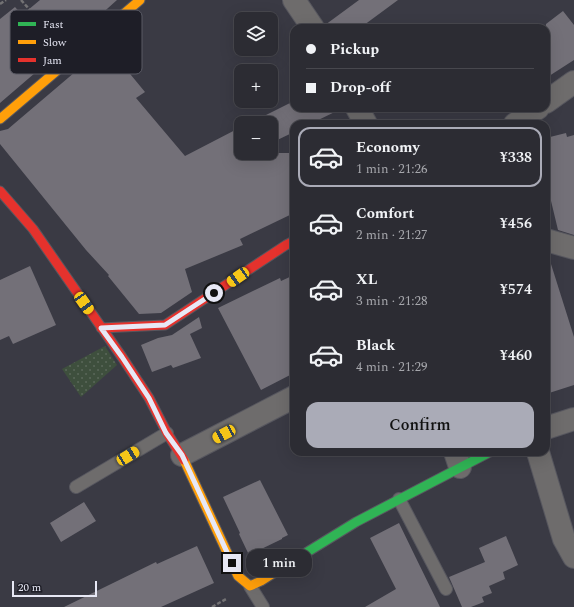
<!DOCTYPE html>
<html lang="en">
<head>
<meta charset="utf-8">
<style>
  body { margin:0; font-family:Spectral,serif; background:#34343b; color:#f1f3f6; height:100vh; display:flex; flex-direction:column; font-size:15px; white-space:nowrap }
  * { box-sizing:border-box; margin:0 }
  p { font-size:13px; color:#a6a7ac }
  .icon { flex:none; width:22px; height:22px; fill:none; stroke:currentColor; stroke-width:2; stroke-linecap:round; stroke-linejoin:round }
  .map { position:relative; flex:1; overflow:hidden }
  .panel { position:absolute; left:290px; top:120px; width:260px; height:336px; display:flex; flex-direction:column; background:#2c2c33; border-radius:12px; box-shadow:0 4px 16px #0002,0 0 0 1px #48484e }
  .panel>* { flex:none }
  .banner { position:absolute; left:290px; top:24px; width:260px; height:88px; border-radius:12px; box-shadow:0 4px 16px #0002,0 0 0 1px #48484e; display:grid; align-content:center; height:88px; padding:0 16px; background:#2c2c33 }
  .fabs { position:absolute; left:234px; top:12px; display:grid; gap:8px }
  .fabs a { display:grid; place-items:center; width:44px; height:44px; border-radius:8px; background:#2c2c33; box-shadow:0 4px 16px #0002,0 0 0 1px #48484e; font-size:20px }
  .scale { position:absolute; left:12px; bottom:10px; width:85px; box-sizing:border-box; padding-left:4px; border:2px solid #e7e8f5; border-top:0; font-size:11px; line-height:14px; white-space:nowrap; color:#e7e8f5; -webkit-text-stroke:3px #1e1e27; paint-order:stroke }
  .end { position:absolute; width:18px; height:18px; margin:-9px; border:5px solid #e7e8f5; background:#111; box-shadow:0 0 0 2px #111 }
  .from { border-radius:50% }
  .bubble { position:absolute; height:28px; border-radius:12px; background:#2c2c33; box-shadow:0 4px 16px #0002,0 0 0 1px #48484e; font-size:13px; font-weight:600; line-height:28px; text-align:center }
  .car { position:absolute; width:12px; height:24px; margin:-12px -6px; border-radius:5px; box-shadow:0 0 3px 1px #0007; background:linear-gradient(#f5c518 24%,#345 0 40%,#f5c518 0 76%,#345 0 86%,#f5c518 0) }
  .banner b { display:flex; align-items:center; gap:14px; height:38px; font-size:15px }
  .banner b+b { border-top:1px solid #48484e }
  .banner i { width:10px; height:10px; background:#f1f3f6 }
  ul { padding:7px 0 0; list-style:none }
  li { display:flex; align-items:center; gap:12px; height:60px; margin:0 8px 6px; padding:0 8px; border:2px solid transparent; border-radius:12px }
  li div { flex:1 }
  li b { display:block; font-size:15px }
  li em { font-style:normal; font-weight:600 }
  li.active { border-color:#aaabb7 }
  li>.icon { width:36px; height:36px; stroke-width:1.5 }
  .primary-button { display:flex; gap:8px; margin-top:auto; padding:8px 16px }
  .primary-button a { flex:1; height:46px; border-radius:12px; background:#aaabb7; color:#111; font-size:16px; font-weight:600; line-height:46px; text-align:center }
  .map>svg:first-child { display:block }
  .grass { fill:url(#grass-dots) }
  .building { fill:#737078 }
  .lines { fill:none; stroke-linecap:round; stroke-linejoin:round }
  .lane-casing { stroke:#57575f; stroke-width:14 }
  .street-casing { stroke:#57575f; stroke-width:24 }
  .fast-casing { stroke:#57575f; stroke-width:11 }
  .slow-casing { stroke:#57575f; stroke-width:11 }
  .jam-casing { stroke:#57575f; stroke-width:11 }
  .path { stroke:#737274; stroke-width:2.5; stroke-dasharray:4 2; stroke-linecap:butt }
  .lane { stroke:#6e6c6c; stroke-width:12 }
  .street { stroke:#6e6c6c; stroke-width:22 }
  .fast { stroke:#30b455; stroke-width:9 }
  .slow { stroke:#ff9f0a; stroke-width:9 }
  .jam { stroke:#e5322d; stroke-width:9 }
  .route { stroke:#e7e8f5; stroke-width:5 }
  .key { fill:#1e1e27; stroke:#5a5b65; stroke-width:1 }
  .key-label { font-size:11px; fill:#e7e8f5 }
</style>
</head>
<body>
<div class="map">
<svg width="574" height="607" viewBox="0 0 574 607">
  <defs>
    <pattern id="grass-dots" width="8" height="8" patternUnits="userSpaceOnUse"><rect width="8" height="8" fill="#3e4f3d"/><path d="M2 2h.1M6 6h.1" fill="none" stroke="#5a685a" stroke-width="1.8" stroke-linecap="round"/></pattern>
  </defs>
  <rect width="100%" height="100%" fill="#3a3a44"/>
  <path class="grass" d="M105 346 117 365 81 397 62 369Z"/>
  <path class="building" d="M40 0H117L98 17 99 18 0 103V19L15 7 22 15Z
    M359 0H398L360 28H325V25Z
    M563 11 574 25V60L546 78V24Z
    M115 38 132 59 130 61 132 64 126 69 145 92 136 98 185 156 241 127V153H294V213L240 239 243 245 185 269 192 292 161 313 139 314 108 276 109 275 86 250 0 144V131L8 129Z
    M294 101V108H343L310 124H294V132L271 143V123H250Z
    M566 133 567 137 574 135V235L558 230 546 180V138Z
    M546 264H551L574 337V385L546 394Z
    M30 266 56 325 13 344 9 336 0 340V280Z
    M294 275V373L261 390 218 308 280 278 281 281Z
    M199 317 202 328 190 334 201 358 173 368 171 365 152 372 141 345 158 338 172 335Z
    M260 480 288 535 282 538V539L249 555 239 534 240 533 223 497Z
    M84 502 96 521 61 542 50 523Z
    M399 523 415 556 440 607H365L396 589 370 538Z
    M506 536 518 565 503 572 505 579 489 586 492 593 482 597 484 602 471 607H462L449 577 485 562 479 548Z
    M197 546 214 583 161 607H64L156 562 157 564Z"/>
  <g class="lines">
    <g class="lane-casing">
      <path id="lane" d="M76 487 167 433
        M399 499 446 589
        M250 586 263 607"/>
    </g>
    <g class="street-casing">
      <path id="street" d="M294 0 313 28
        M546 102 574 82
        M357 108 366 124
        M515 124 538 108
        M546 240 574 248
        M546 428 574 419
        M455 452 460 467
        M538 452 564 539 574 557
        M182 455 294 397"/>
    </g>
    <g class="fast-casing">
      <path id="fast" d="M283 567 356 522 490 452"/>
    </g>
    <g class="slow-casing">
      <path id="slow" d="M0 119 140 0
        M184 460 238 576 250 586 261 581 283 567"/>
    </g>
    <g class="jam-casing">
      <path id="jam" d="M0 191 33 229 122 357 149 398 167 433 184 460
        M101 328 165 325 286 245 294 241"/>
    </g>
    <path class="path" d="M21 0 55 38
      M0 4 6 0
      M212 607 226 599"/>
    <use href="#lane" class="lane"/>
    <use href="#street" class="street"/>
    <use href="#fast" class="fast"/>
    <use href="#slow" class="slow"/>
    <use href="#jam" class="jam"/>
  </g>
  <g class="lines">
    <path class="route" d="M214 293 165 325 101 328 122 357 149 398 166 433 182 455 232 563"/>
  </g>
  <rect x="10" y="10" width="132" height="64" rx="6" class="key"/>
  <rect x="18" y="22" width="18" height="4" fill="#30b455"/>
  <rect x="18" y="40" width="18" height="4" fill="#ff9f0a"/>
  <rect x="18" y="58" width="18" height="4" fill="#e5322d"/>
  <g class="key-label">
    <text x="43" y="28">Fast</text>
    <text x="43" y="46">Slow</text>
    <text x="43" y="64">Jam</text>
  </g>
</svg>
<div class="fabs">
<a><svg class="icon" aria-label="layers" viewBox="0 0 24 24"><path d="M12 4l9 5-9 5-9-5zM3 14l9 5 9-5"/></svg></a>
<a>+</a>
<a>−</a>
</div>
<div class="scale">20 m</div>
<i class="end from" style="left:214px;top:293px"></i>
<i class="end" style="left:232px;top:563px"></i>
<div class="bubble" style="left:246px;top:549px;width:66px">1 min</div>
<i class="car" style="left:238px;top:277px;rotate:236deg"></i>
<i class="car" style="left:84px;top:303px;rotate:145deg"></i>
<i class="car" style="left:224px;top:434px;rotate:242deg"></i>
<i class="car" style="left:128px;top:456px;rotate:59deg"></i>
<div class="banner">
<b><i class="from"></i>Pickup</b>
<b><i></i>Drop-off</b>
</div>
<section class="panel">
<ul>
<li class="active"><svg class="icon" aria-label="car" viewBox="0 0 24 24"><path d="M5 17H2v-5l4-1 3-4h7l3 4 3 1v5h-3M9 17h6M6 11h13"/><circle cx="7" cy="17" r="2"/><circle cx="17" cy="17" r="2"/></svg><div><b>Economy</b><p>1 min · 21:26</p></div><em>¥338</em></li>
<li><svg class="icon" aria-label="car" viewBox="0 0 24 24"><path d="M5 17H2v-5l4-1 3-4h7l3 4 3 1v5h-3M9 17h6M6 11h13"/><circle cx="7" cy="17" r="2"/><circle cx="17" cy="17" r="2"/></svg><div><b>Comfort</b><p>2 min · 21:27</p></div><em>¥456</em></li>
<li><svg class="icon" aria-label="car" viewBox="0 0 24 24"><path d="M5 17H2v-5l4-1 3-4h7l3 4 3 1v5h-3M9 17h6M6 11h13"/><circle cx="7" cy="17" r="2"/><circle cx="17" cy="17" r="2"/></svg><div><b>XL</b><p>3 min · 21:28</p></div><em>¥574</em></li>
<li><svg class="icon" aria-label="car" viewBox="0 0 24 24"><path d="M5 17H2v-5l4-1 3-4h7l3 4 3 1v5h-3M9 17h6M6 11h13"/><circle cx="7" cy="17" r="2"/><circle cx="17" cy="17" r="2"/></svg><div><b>Black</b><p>4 min · 21:29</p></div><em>¥460</em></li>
</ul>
<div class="primary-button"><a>Confirm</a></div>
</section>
</div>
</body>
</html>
